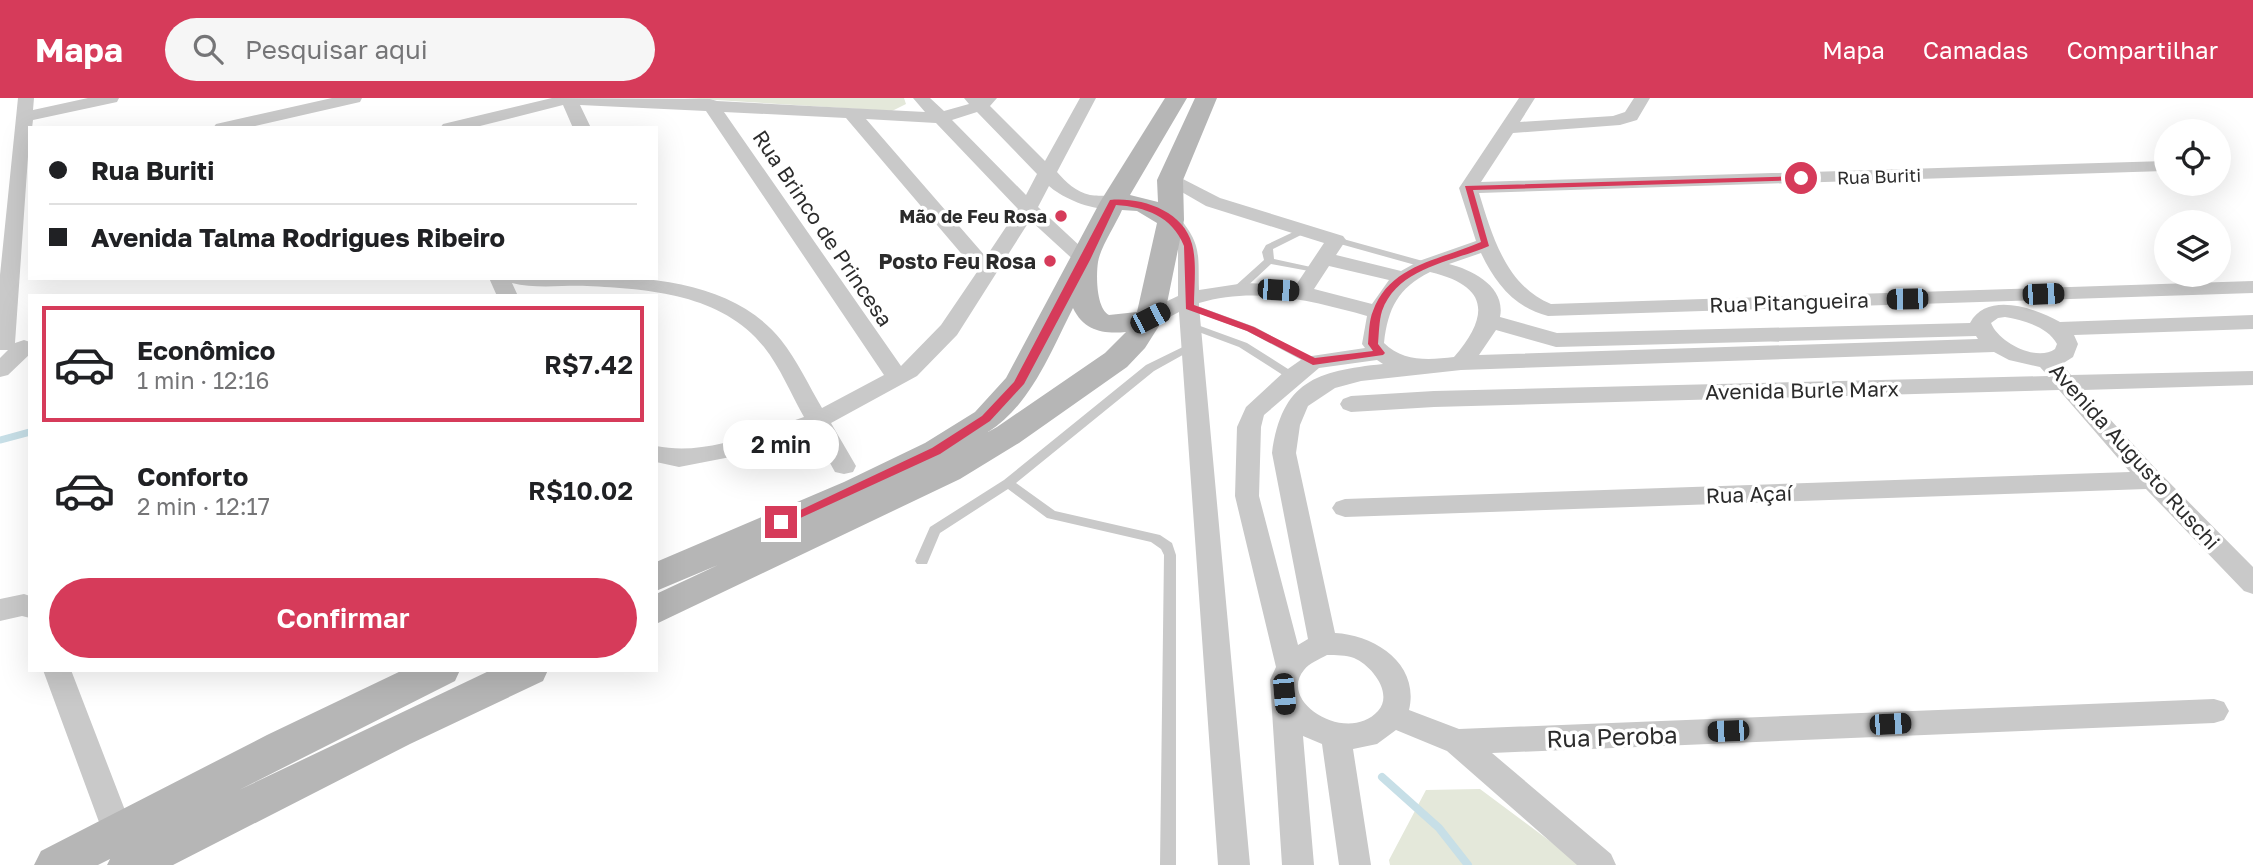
<!DOCTYPE html>
<html lang="pt">
<head>
<meta charset="utf-8">
<style>
  body { margin:0; font-family:"Golos Text",sans-serif; background:#f6f6f6; color:#202124; height:100vh; display:flex; flex-direction:column; font-size:26px; white-space:nowrap }
  * { box-sizing:border-box; margin:0 }
  p { font-size:23px; color:#757577 }
  .icon { flex:none; width:38px; height:38px; fill:none; stroke:currentColor; stroke-width:2; stroke-linecap:round; stroke-linejoin:round }
  .map { position:relative; flex:1; overflow:hidden }
  .side { position:absolute; left:28px; top:196px; width:630px; height:378px; display:flex; flex-direction:column; background:#fff; border-radius:0px; box-shadow:0 7px 28px #0002 }
  .side>* { flex:none }
  .hud { position:absolute; left:28px; top:28px; width:630px; height:154px; border-radius:0px; box-shadow:0 7px 28px #0002; display:grid; align-content:center; height:154px; padding:0 21px; background:#fff }
  .controls { position:absolute; left:2154px; top:21px; display:grid; gap:14px }
  .controls a { display:grid; place-items:center; width:77px; height:77px; border-radius:50%; background:#fff; box-shadow:0 7px 28px #0002; font-size:35px }
  .end { position:absolute; width:32px; height:32px; margin:-16px; border:9px solid #d63b5a; background:#fff; box-shadow:0 0 0 4px #fff }
  .from { border-radius:50% }
  .bubble { position:absolute; height:49px; border-radius:24px; background:#fff; box-shadow:0 7px 28px #0002; font-size:23px; font-weight:600; line-height:49px; text-align:center }
  .car { position:absolute; width:21px; height:42px; margin:-21px -10px; border-radius:9px; box-shadow:0 0 5px 2px #0007; background:linear-gradient(#222 24%,#8ab4d8 0 40%,#222 0 76%,#8ab4d8 0 86%,#222 0) }
  .hud b { display:flex; align-items:center; gap:24px; height:66px; font-size:26px }
  .hud b+b { border-top:2px solid #e0e0e0 }
  .hud i { width:18px; height:18px; background:#202124 }
  ul { padding:12px 0 0; list-style:none }
  li { display:flex; align-items:center; gap:21px; height:116px; margin:0 14px 10px; padding:0 7px; border:4px solid transparent; border-radius:0px }
  li div { flex:1 }
  li b { display:block; font-size:26px }
  li em { font-style:normal; font-weight:600 }
  li.current { border-color:#d63b5a }
  li>.icon { width:63px; height:63px; stroke-width:1.5 }
  .primary-button { display:flex; gap:14px; margin-top:auto; padding:14px 21px }
  .primary-button a { flex:1; height:80px; border-radius:42px; background:#d63b5a; color:#fff; font-size:28px; font-weight:600; line-height:80px; text-align:center }
  header { display:flex; align-items:center; gap:42px; box-sizing:border-box; height:98px; padding:0 35px; background:#d63b5a; color:#fff }
  header strong { font-size:33px }
  nav { display:flex; gap:38px; margin-inline-start:auto; font-size:24px }
  .search { width:490px; height:63px; background:#f6f6f6; display:flex; align-items:center; gap:18px; box-sizing:border-box; padding:0 24px; border-radius:38px; color:#757577; font-size:26px }
  .map>svg:first-child { display:block }
  .green { fill:#e4e8da }
  .lines { fill:none; stroke-linecap:round; stroke-linejoin:round }
  .stream-far1 { stroke:#c7dfe7; stroke-width:7 }
  .stream { stroke:#c7dfe7; stroke-width:8 }
  .service { fill:#c9c9c9; fill-rule:evenodd }
  .minor { fill:#c9c9c9; fill-rule:evenodd }
  .secondary { fill:#b6b6b6; fill-rule:evenodd }
  .route { fill:#d63b5a }
  .poi-dot { fill:#d63b5a; stroke:#fff; stroke-width:2.5 }
  .labels { text-anchor:middle; dominant-baseline:central; stroke-width:7; stroke-linejoin:round; paint-order:stroke }
  .far-street-label { font-size:18px; fill:#2c2c2c; stroke:#fff }
  .far-poi-label { font-size:18px; font-weight:bold; fill:#2c2c2c; stroke:#fff; text-anchor:end }
  .street-label { font-size:21px; fill:#2c2c2c; stroke:#fff }
  .poi-label { font-size:21px; font-weight:bold; fill:#2c2c2c; stroke:#fff; text-anchor:end }
  .near-street-label { font-size:24px; fill:#2c2c2c; stroke:#fff }
</style>
</head>
<body>
<header>
<strong>Mapa</strong>
<div class="search"><svg class="icon" aria-label="search" viewBox="0 0 24 24"><circle cx="10" cy="10" r="6"/><path d="M15 15l6 6"/></svg>Pesquisar aqui</div>
<nav><a>Mapa</a><a>Camadas</a><a>Compartilhar</a></nav>
</header>
<div class="map">
<svg width="2253" height="767" viewBox="0 0 2253 767">
  <rect width="100%" height="100%" fill="#fff"/>
  <path class="green" d="M684 0H904L906 6 892 13Z
    M1480 691 1582 767H1390L1389 762 1426 692Z"/>
  <g class="lines">
    <path class="stream-far1" d="M0 342 30 334"/>
    <path class="stream" d="M1382 679 1439 730 1468 767"/>
    <path class="service" d="M1304 129 1309 132 1307 134 1273 151 1274 161 1320 171V175L1271 166 1242 193H1234V189L1264 162 1262 154 1266 147Z
      M1336 139 1430 165 1431 167 1426 170 1333 144V140Z
      M1189 205 1255 229 1319 264 1317 266H1309L1247 233 1185 210 1184 208 1185 206Z
      M1192 225 1247 245 1299 278 1297 281H1289L1239 249 1188 230 1187 228Z
      M1193 244 1198 247 1197 249 1154 273 1016 385 1055 413 1160 437 1172 445 1176 457V767H1160L1164 457 1161 451 1151 444 1047 420 1008 391 940 435 927 466H917L915 463 930 429 1004 382 1146 267Z"/>
    <path class="minor" d="M18 0H34L33 12 88 0H119L117 4 33 22 32 30H30L15 245 24 242 30 244V256L8 277 0 279V260L8 252H0V177Z
      M332 0H362L360 4 246 30H213L216 26Z
      M552 0 710 1 717 3 925 14 913 0H930L944 13 969 6 964 0H997L990 8 1045 63 1080 0H1096L1057 74C1066 84 1076 94 1090 97 1101 99 1114 95 1122 104 1108 121 1063 101 1049 88L1038 109 1095 162 1092 166H1078L1030 122 957 237 917 278 831 325 856 368 853 374 844 376 835 374 812 333 746 356 679 369 656 364V348C705 358 758 335 804 319 791 296 780 269 764 249 722 196 649 191 587 188 563 187 535 191 512 185L518 198H497L489 180C580 180 717 162 781 242 797 262 809 288 822 310L884 277 706 13 580 7 591 30H573L563 7 472 30H440L443 26ZM724 14 846 20 977 174 941 227 901 268ZM977 14 1037 76 1026 97 952 22ZM866 21 936 25 1018 111 986 159Z
      M1519 0H1535L1520 24 1613 18 1625 14 1634 0H1650L1637 22 1620 27 1513 35 1481 84 2166 63V73H2164L1479 95C1492 137 1506 188 1551 206L2253 183V195L1548 218C1515 210 1495 185 1481 155L1449 166C1473 172 1506 189 1500 219L1557 235 1970 225C1987 193 2035 210 2060 224L2253 217V231L2074 237 2078 246 2073 259 2062 266 2071 277 2253 273V287L2083 292 2155 370 2253 469V496L2244 493 2146 391 1345 419 1336 416 1332 410 1336 404 1345 401 2130 374 2059 292 1434 309 1351 314 1343 311 1340 306 1343 301 1351 298 1434 293 2048 278 2040 269 2009 262 1994 254 1461 272 1361 283 1335 290 1308 308 1300 327 1296 355 1335 535C1375 537 1420 566 1409 612L1459 631 2214 601 2224 604 2229 613 2224 622 2214 625 1492 655 1611 756 1616 767H1577L1447 653 1396 632 1377 646 1353 651 1371 767H1339L1322 646 1303 638 1314 767H1282L1270 582 1276 569 1235 398 1237 329 1246 309 1285 273 1305 259 1365 250 1362 246 1367 218C1312 203 1256 188 1199 205V208L1250 767H1218L1179 214 1158 225H1142L1139 220 1142 215 1178 198V148L1176 140 1161 122 1164 118H1178C1202 147 1198 156 1199 192L1245 185 1296 187 1324 145 1206 108 1161 82 1163 78H1177L1220 100 1343 138 1346 142 1336 157 1401 173 1419 163 1476 143 1459 90ZM1329 168 1389 182 1372 206 1314 191ZM1430 174C1489 188 1490 217 1454 259 1429 262 1403 264 1384 245 1388 210 1398 190 1430 174ZM2005 219C2023 222 2048 229 2057 246L2055 251C2037 264 1999 245 1991 225L1998 220ZM1496 232 1556 249 1976 238 1978 241 1479 257ZM1377 262 1383 266C1316 273 1282 283 1272 355L1308 541 1298 547 1259 398 1261 329 1264 317 1319 270ZM1327 557C1336 557 1346 557 1354 560 1371 567 1394 595 1378 613 1347 647 1277 604 1304 572 1309 565 1320 561 1327 557Z
      M24 496 30 498V520L22 518 0 523V501Z
      M43 572H71L133 733 128 743 117 747 106 743Z"/>
    <path class="secondary" d="M1165 0H1187L1130 97 1158 104 1157 82 1195 0H1217L1183 82 1184 122 1164 220 1145 250 1127 269 1019 345 960 381 656 526V496L718 467 656 493V464L844 384 925 345 975 314 1006 280 1100 104ZM1122 112 1137 113 1157 125 1137 214 1109 217C1096 210 1096 177 1098 164 1100 150 1116 126 1122 112ZM1073 210C1084 233 1103 236 1126 234L1105 255 997 329 988 334C1031 307 1051 253 1073 210Z
      M403 572H460L455 583 239 692 491 572H548L543 583 410 646 173 767H107L110 761 98 767H34L41 753 267 637Z"/>
  </g>
  <path class="route" d="M1801 78 1804 82 1473 92 1489 148C1452 164 1398 169 1382 213 1379 223 1379 235 1378 246L1385 255 1383 257 1313 267 1247 233 1186 211 1184 148C1172 118 1145 109 1116 107L1090 162 1024 286 990 323 940 356 785 427H777L775 424 932 350 982 318 1014 284 1110 102C1140 99 1183 112 1192 146 1197 164 1194 188 1194 207L1254 229 1315 260 1373 253 1368 246C1369 235 1369 222 1373 213 1390 166 1441 162 1481 144L1465 88Z"/>
  <g class="poi-dot">
    <circle cx="1061" cy="118" r="7"/>
    <circle cx="1050" cy="163" r="7"/>
  </g>
  <g class="labels">
    <g class="far-street-label">
      <text transform="translate(1879 78) rotate(-2)">Rua Buriti</text>
    </g>
    <g class="far-poi-label">
      <text x="1047" y="118">Mão de Feu Rosa</text>
    </g>
    <g class="street-label">
      <text transform="translate(823 130) rotate(56)">Rua Brinco de Princesa</text>
      <text transform="translate(1789 204) rotate(-2)">Rua Pitangueira</text>
      <text transform="translate(1802 292) rotate(-1)">Avenida Burle Marx</text>
      <text transform="translate(2135 358) rotate(48)">Avenida Augusto Ruschi</text>
      <text transform="translate(1749 396) rotate(-2)">Rua Açaí</text>
    </g>
    <g class="poi-label">
      <text x="1036" y="163">Posto Feu Rosa</text>
    </g>
    <g class="near-street-label">
      <text transform="translate(1612 638) rotate(-2)">Rua Peroba</text>
    </g>
  </g>
</svg>
<div class="controls">
<a><svg class="icon" aria-label="locate" viewBox="0 0 24 24"><circle cx="12" cy="12" r="6"/><path d="M12 2v4M12 18v4M2 12h4M18 12h4"/></svg></a>
<a><svg class="icon" aria-label="layers" viewBox="0 0 24 24"><path d="M12 4l9 5-9 5-9-5zM3 14l9 5 9-5"/></svg></a>
</div>
<i class="end from" style="left:1801px;top:80px"></i>
<i class="end" style="left:781px;top:424px"></i>
<div class="bubble" style="left:723px;top:322px;width:116px">2 min</div>
<i class="car" style="left:1278px;top:192px;rotate:94deg"></i>
<i class="car" style="left:2043px;top:196px;rotate:88deg"></i>
<i class="car" style="left:1907px;top:201px;rotate:269deg"></i>
<i class="car" style="left:1150px;top:220px;rotate:63deg"></i>
<i class="car" style="left:1284px;top:596px;rotate:175deg"></i>
<i class="car" style="left:1890px;top:626px;rotate:87deg"></i>
<i class="car" style="left:1728px;top:633px;rotate:268deg"></i>
<div class="hud">
<b><i class="from"></i>Rua Buriti</b>
<b><i></i>Avenida Talma Rodrigues Ribeiro</b>
</div>
<section class="side">
<ul>
<li class="current"><svg class="icon" aria-label="car" viewBox="0 0 24 24"><path d="M5 17H2v-5l4-1 3-4h7l3 4 3 1v5h-3M9 17h6M6 11h13"/><circle cx="7" cy="17" r="2"/><circle cx="17" cy="17" r="2"/></svg><div><b>Econômico</b><p>1 min · 12:16</p></div><em>R$7.42</em></li>
<li><svg class="icon" aria-label="car" viewBox="0 0 24 24"><path d="M5 17H2v-5l4-1 3-4h7l3 4 3 1v5h-3M9 17h6M6 11h13"/><circle cx="7" cy="17" r="2"/><circle cx="17" cy="17" r="2"/></svg><div><b>Conforto</b><p>2 min · 12:17</p></div><em>R$10.02</em></li>
</ul>
<div class="primary-button"><a>Confirmar</a></div>
</section>
</div>
</body>
</html>
